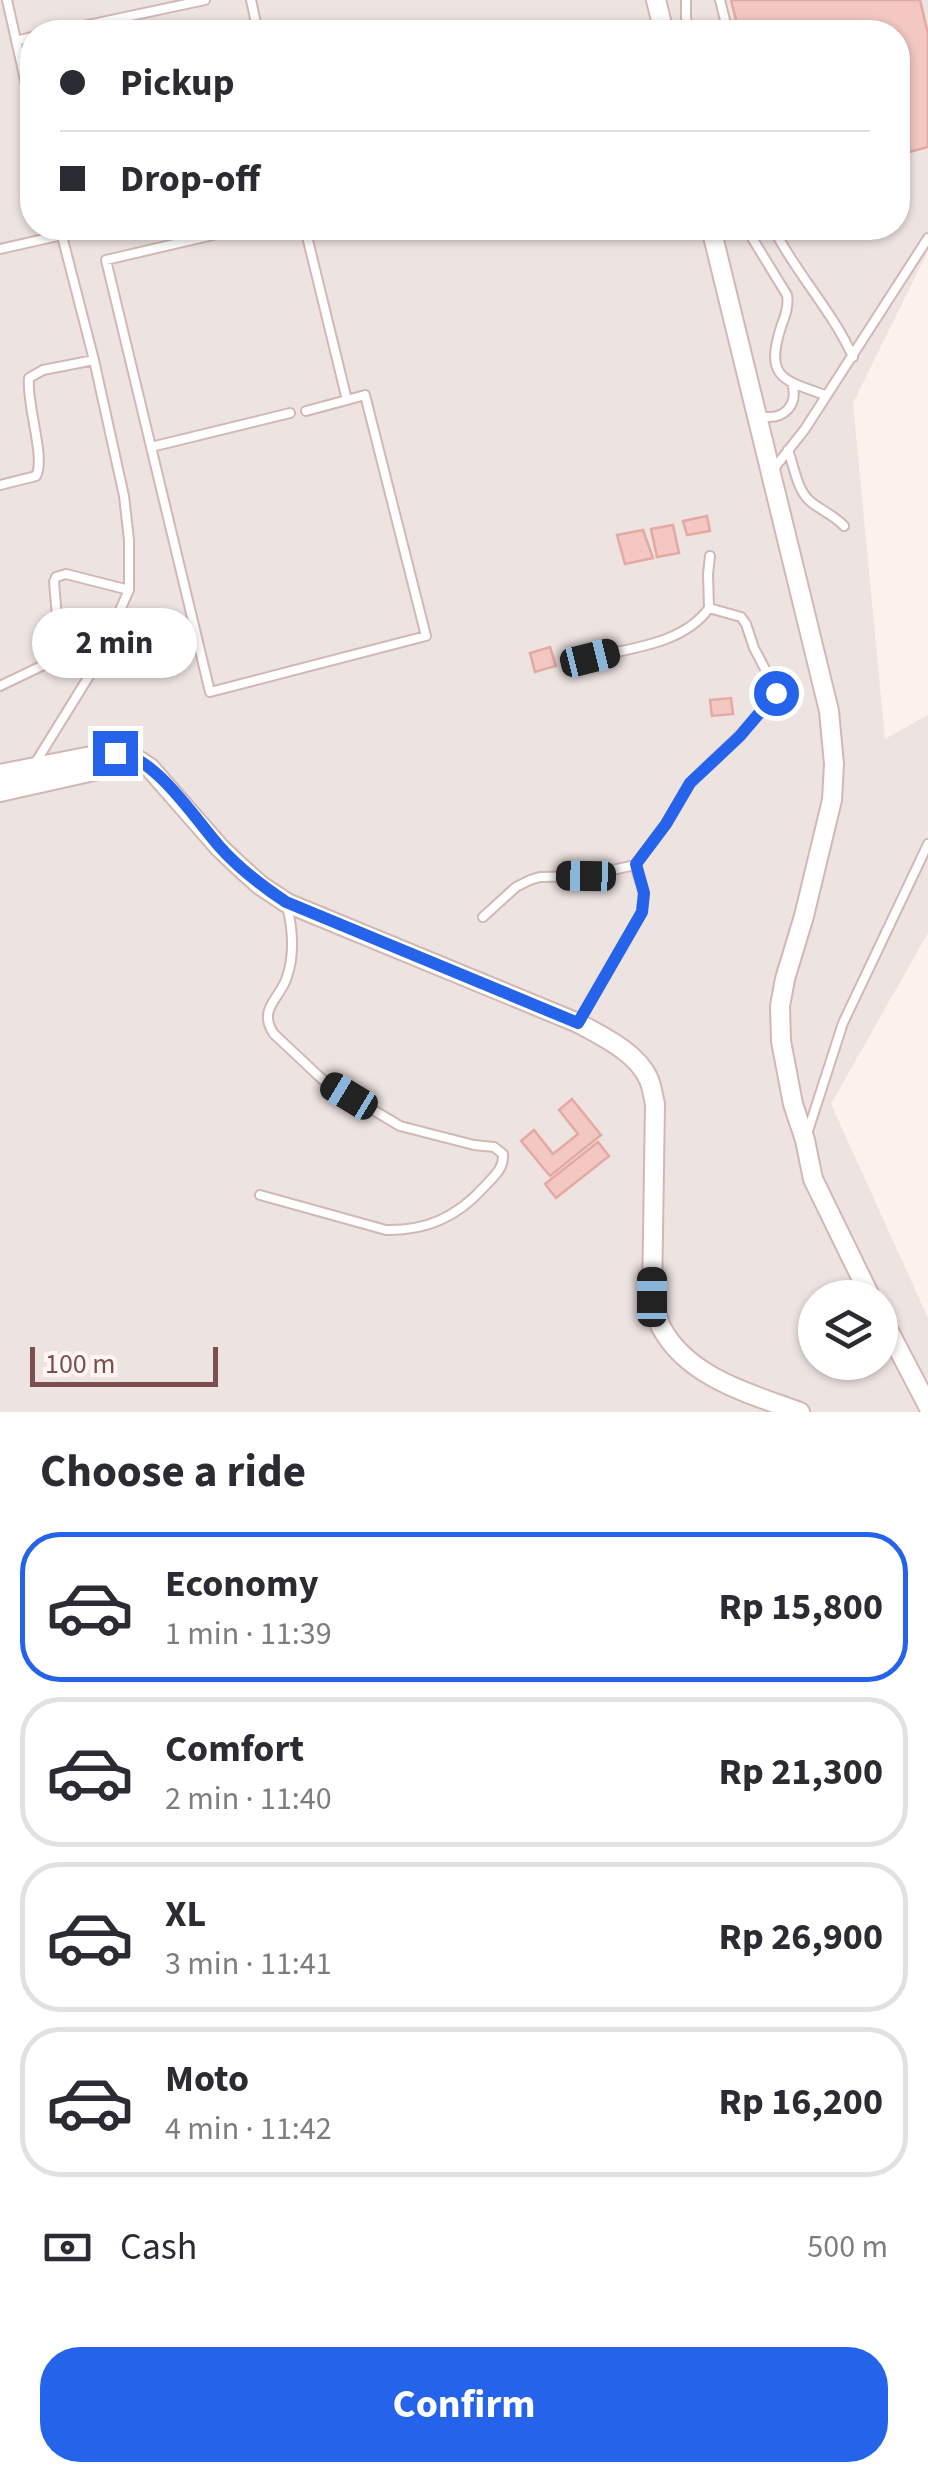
<!DOCTYPE html>
<html lang="en">
<head>
<meta charset="utf-8">
<style>
  body { margin:0; font-family:"Source Sans 3",sans-serif; background:#f2f2f3; color:#2b2b33; height:100vh; display:flex; flex-direction:column; font-size:38px; white-space:nowrap }
  * { box-sizing:border-box; margin:0 }
  p { font-size:32px; color:#7c7c81 }
  .icon { flex:none; width:55px; height:55px; fill:none; stroke:currentColor; stroke-width:2; stroke-linecap:round; stroke-linejoin:round }
  .map { position:relative; height:1412px; overflow:hidden }
  .panel { display:flex; flex-direction:column; background:#fff; flex:1 }
  .panel>* { flex:none }
  .guide { position:absolute; left:20px; top:20px; width:890px; height:220px; border-radius:40px; box-shadow:0 2px 8px #0004; display:grid; align-content:center; height:220px; padding:0 40px; background:#fff }
  .buttons { position:absolute; left:798px; top:1280px; display:grid; gap:20px }
  .buttons a { display:grid; place-items:center; width:100px; height:100px; border-radius:50%; background:#fff; box-shadow:0 2px 8px #0004; font-size:50px }
  .scale { position:absolute; left:30px; bottom:25px; width:188px; box-sizing:border-box; padding-left:10px; border:5px solid #7a4f4d; border-top:0; font-size:28px; line-height:35px; white-space:nowrap; color:#7a4f4d; -webkit-text-stroke:8px #fff6f2; paint-order:stroke }
  .end { position:absolute; width:45px; height:45px; margin:-22px; border:12px solid #2563eb; background:#fff; box-shadow:0 0 0 5px #fff }
  .from { border-radius:50% }
  .bubble { position:absolute; height:70px; border-radius:35px; background:#fff; box-shadow:0 2px 8px #0004; font-size:32px; font-weight:700; line-height:70px; text-align:center }
  .car { position:absolute; width:30px; height:60px; margin:-30px -15px; border-radius:12px; box-shadow:0 0 8px 2px #0007; background:linear-gradient(#222 24%,#8ab4d8 0 40%,#222 0 76%,#8ab4d8 0 86%,#222 0) }
  .guide b { display:flex; align-items:center; gap:35px; height:95px; font-size:38px }
  .guide b+b { border-top:2px solid #e1e1e2 }
  .guide i { width:25px; height:25px; background:#2b2b33 }
  ul { padding:0; list-style:none }
  li { display:flex; align-items:center; gap:30px; height:150px; margin:0 20px 15px; padding:0 20px; border:5px solid #e1e1e2; border-radius:40px }
  li div { flex:1 }
  li b { display:block; font-size:38px }
  li em { font-style:normal; font-weight:700 }
  li.on { border-color:#2563eb }
  li>.icon { width:90px; height:90px; stroke-width:1.5 }
  h2 { padding:0 40px; font-size:45px; line-height:120px }
  .pay { display:flex; align-items:center; gap:25px; height:110px; padding:0 40px; font-size:38px }
  .pay p { margin-inline-start:auto }
  .cta { display:flex; gap:20px; margin-top:auto; padding:20px 40px }
  .cta a { flex:1; height:115px; border-radius:40px; background:#2563eb; color:#fff; font-size:40px; font-weight:700; line-height:115px; text-align:center }
  .map>svg:first-child { display:block }
  .industrial { fill:#ede3e1; fill-rule:evenodd }
  .building { fill:#f3c7c2; stroke:#e6a8a3; stroke-width:2.5 }
  .lines { fill:none; stroke-linecap:round; stroke-linejoin:round }
  .service-casing { stroke:#d3b7b3; stroke-width:12 }
  .tertiary-casing { stroke:#d3b7b3; stroke-width:22 }
  .service { stroke:#fff; stroke-width:8 }
  .tertiary { stroke:#fff; stroke-width:18 }
  .route { stroke:#2563eb; stroke-width:12 }
</style>
</head>
<body>
<div class="map">
<svg width="928" height="1412" viewBox="0 0 928 1412">
  <rect width="100%" height="100%" fill="#fdf1eb"/>
  <path class="industrial" d="M0 0H928V251L853 403 885 739 928 715V933L831 1104 928 1318V1412H0ZM32 32H898V228H32ZM815 1298H880V1362H815Z"/>
  <path class="building" d="M731 0H920L928 34V147L898 155V32H739Z
    M707 516 710 531 687 535 683 521Z
    M673 525 679 553 657 557 651 529Z
    M643 530 653 558 625 564 617 535Z
    M550 647 556 666 535 672 530 653Z
    M731 698 733 714 712 716 710 700Z
    M572 1099 601 1135 550 1176 521 1141 534 1130 553 1154 578 1134 559 1110Z
    M598 1142 609 1156 556 1198 545 1184Z"/>
  <g class="lines">
    <g class="service-casing">
      <path id="service" d="M7 0 32 111
        M251 0 258 32
        M686 0V17L689 32
        M720 0 728 32
        M55 32 205 0
        M16 41 32 37
        M243 228 106 260 210 692 426 636 365 395 347 400
        M305 228 347 400 306 411
        M746 228 787 295C789 306 785 316 781 327 765 377 782 380 825 395
        M773 228C796 273 833 312 853 357
        M0 249 62 235
        M760 416C783 421 799 406 792 383
        M151 447 290 413
        M788 450C794 466 797 491 811 502 822 511 834 515 844 526
        M772 471 805 429 928 238
        M0 485 36 476C46 458 26 404 29 378L43 370 94 360
        M590 658C630 648 684 644 709 608
        M0 686 50 662 60 652 54 582 56 577 66 574 129 590
        M34 765 94 668 129 590V540L124 496 94 360 60 228
        M483 917 516 887 530 880 540 877 585 876 635 865
        M578 1023 642 912 644 893 635 865 666 824 690 783 740 735 761 712 776 690 754 648 746 624 741 617 709 608 708 574 710 556
        M808 1131 843 1023 928 844
        M260 1195 386 1230C426 1231 457 1217 484 1187 494 1176 504 1169 503 1154L494 1147 474 1145 400 1126 323 1080 274 1034C257 1009 280 999 287 977 295 953 293 930 287 906"/>
    </g>
    <g class="tertiary-casing">
      <path id="tertiary" d="M656 0 664 32
        M711 228 829 711 834 764 832 800 804 916 785 979 780 1006 781 1041 793 1104 805 1140 813 1179 871 1298
        M0 774 91 756 129 754 150 768 220 848 240 867 260 885 287 903 578 1023C602 1036 638 1053 649 1080 652 1087 653 1096 655 1104L652 1297C655 1307 657 1318 661 1327 688 1378 751 1394 800 1412
        M0 792 125 764 134 757
        M880 1314 928 1406"/>
    </g>
    <use href="#service" class="service"/>
    <use href="#tertiary" class="tertiary"/>
  </g>
  <g class="lines">
    <path class="route" d="M115 753C153 753 195 819 219 846 239 869 262 886 286 902L578 1023 642 912 644 893 636 864 666 824 690 783 740 736 776 693"/>
  </g>
</svg>
<div class="buttons">
<a><svg class="icon" aria-label="layers" viewBox="0 0 24 24"><path d="M12 4l9 5-9 5-9-5zM3 14l9 5 9-5"/></svg></a>
</div>
<div class="scale">100 m</div>
<i class="end from" style="left:776px;top:693px"></i>
<i class="end" style="left:115px;top:753px"></i>
<div class="bubble" style="left:32px;top:608px;width:165px">2 min</div>
<i class="car" style="left:590px;top:658px;rotate:76deg"></i>
<i class="car" style="left:586px;top:876px;rotate:271deg"></i>
<i class="car" style="left:349px;top:1096px;rotate:301deg"></i>
<i class="car" style="left:652px;top:1297px;rotate:0deg"></i>
<div class="guide">
<b><i class="from"></i>Pickup</b>
<b><i></i>Drop-off</b>
</div>
</div>
<section class="panel">
<h2>Choose a ride</h2>
<ul>
<li class="on"><svg class="icon" aria-label="car" viewBox="0 0 24 24"><path d="M5 17H2v-5l4-1 3-4h7l3 4 3 1v5h-3M9 17h6M6 11h13"/><circle cx="7" cy="17" r="2"/><circle cx="17" cy="17" r="2"/></svg><div><b>Economy</b><p>1 min · 11:39</p></div><em>Rp 15,800</em></li>
<li><svg class="icon" aria-label="car" viewBox="0 0 24 24"><path d="M5 17H2v-5l4-1 3-4h7l3 4 3 1v5h-3M9 17h6M6 11h13"/><circle cx="7" cy="17" r="2"/><circle cx="17" cy="17" r="2"/></svg><div><b>Comfort</b><p>2 min · 11:40</p></div><em>Rp 21,300</em></li>
<li><svg class="icon" aria-label="car" viewBox="0 0 24 24"><path d="M5 17H2v-5l4-1 3-4h7l3 4 3 1v5h-3M9 17h6M6 11h13"/><circle cx="7" cy="17" r="2"/><circle cx="17" cy="17" r="2"/></svg><div><b>XL</b><p>3 min · 11:41</p></div><em>Rp 26,900</em></li>
<li><svg class="icon" aria-label="car" viewBox="0 0 24 24"><path d="M5 17H2v-5l4-1 3-4h7l3 4 3 1v5h-3M9 17h6M6 11h13"/><circle cx="7" cy="17" r="2"/><circle cx="17" cy="17" r="2"/></svg><div><b>Moto</b><p>4 min · 11:42</p></div><em>Rp 16,200</em></li>
</ul>
<div class="pay"><svg class="icon" aria-label="cash" viewBox="0 0 24 24"><path d="M3 7h18v10H3z"/><circle cx="12" cy="12" r="2"/></svg>Cash<p>500 m</p></div>
<div class="cta"><a>Confirm</a></div>
</section>
</body>
</html>
